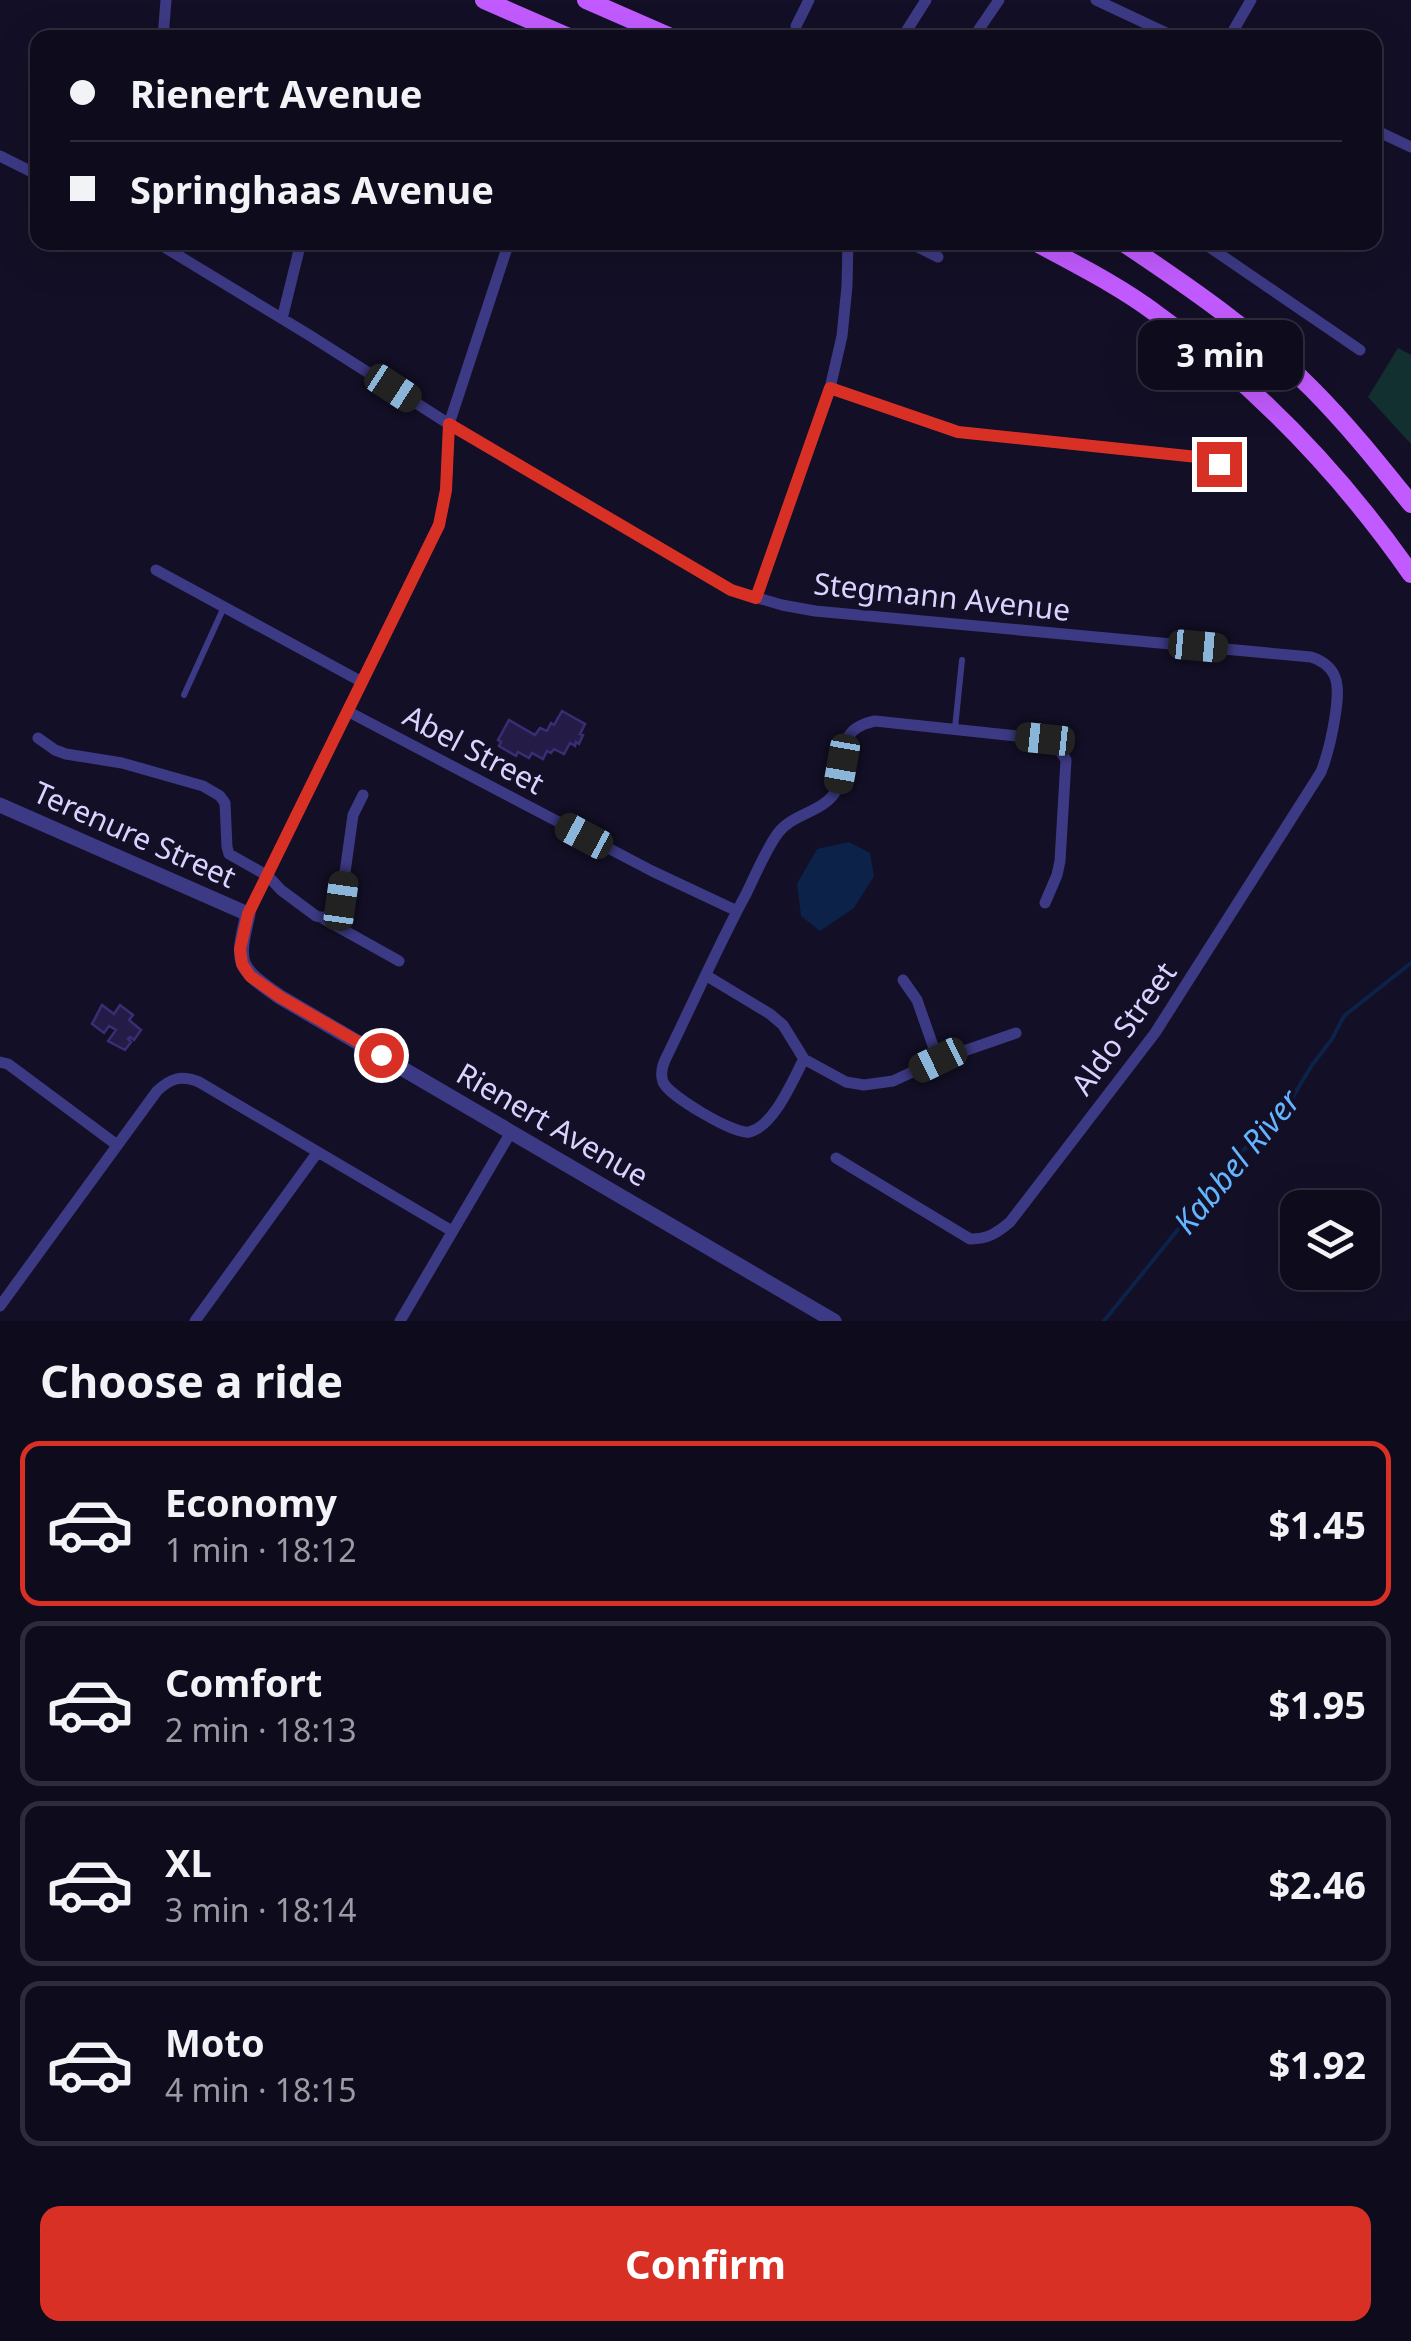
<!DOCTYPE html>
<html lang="en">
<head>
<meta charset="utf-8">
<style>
  body { margin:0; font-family:"Noto Sans",sans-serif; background:#171425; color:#f1f3f6; height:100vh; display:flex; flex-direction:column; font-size:38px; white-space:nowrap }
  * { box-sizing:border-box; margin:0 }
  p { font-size:32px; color:#9b9ba3 }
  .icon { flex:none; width:55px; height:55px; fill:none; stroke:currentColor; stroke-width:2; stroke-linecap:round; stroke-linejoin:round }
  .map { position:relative; height:1321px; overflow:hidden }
  .details { display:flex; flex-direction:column; background:#0e0b1c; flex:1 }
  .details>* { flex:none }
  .banner { position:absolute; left:30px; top:30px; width:1352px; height:220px; border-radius:20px; box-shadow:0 10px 40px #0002,0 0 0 2px #2e2b3b; display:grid; align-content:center; height:220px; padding:0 40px; background:#0e0b1c }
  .fabs { position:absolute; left:1280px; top:1190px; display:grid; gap:20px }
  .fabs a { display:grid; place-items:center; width:100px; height:100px; border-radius:20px; background:#0e0b1c; box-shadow:0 10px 40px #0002,0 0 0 2px #2e2b3b; font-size:50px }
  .end { position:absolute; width:45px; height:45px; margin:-22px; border:12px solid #d93025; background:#fff; box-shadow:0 0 0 5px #fff }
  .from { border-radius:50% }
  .bubble { position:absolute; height:70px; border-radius:20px; background:#0e0b1c; box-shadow:0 10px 40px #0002,0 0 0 2px #2e2b3b; font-size:32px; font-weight:700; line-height:70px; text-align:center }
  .car { position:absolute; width:30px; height:60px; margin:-30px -15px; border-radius:12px; box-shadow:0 0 8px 2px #0007; background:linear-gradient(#222 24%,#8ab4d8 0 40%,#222 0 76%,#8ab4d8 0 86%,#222 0) }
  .banner b { display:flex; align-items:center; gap:35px; height:95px; font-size:38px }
  .banner b+b { border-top:2px solid #2e2b3b }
  .banner i { width:25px; height:25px; background:#f1f3f6 }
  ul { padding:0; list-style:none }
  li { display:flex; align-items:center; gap:30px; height:165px; margin:0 20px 15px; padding:0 20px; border:5px solid #2e2b3b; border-radius:20px }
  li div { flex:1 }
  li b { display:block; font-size:38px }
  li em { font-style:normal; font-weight:700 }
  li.on { border-color:#d93025 }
  li>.icon { width:90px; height:90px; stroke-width:1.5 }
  h2 { padding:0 40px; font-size:45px; line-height:120px }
  .primary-button { display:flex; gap:20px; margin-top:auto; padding:20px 40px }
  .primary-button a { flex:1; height:115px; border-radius:20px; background:#d93025; color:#fff; font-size:40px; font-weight:700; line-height:115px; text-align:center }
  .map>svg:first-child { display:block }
  .green { fill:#12302f }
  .water { fill:#0c2248 }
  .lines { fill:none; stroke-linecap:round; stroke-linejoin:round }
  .stream { stroke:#0c2248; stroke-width:4 }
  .building { fill:#241b47; stroke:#3b2d73; stroke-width:2.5 }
  .service { stroke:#3d3a85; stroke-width:6 }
  .minor { stroke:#3d3a85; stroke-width:11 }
  .tertiary { stroke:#3d3a85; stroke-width:15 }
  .primary { stroke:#c25bff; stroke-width:18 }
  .route { stroke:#d93025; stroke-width:12 }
  .labels { text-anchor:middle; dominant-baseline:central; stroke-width:8; stroke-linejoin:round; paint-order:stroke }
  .street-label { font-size:30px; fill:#d9d4ff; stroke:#130f26 }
  .water-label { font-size:32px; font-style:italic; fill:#62b6ff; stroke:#130f26 }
</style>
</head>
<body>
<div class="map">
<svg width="1411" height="1321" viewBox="0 0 1411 1321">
  <rect width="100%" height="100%" fill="#130f26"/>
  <path class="green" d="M1398 348 1411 355V444L1368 397Z"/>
  <path class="water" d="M849 842 870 853 874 876 854 908 820 931 801 916 797 884 817 849Z"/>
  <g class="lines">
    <path class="stream" d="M1104 1321 1239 1154 1280 1118 1312 1065 1332 1039 1344 1016 1411 963"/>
  </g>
  <path class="building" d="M562 711 585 724 580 734 583 735 579 744 576 742 575 746 570 743 564 754 554 749 551 753 547 751 543 759 532 753 529 758 518 752 516 756 499 746 501 742 498 740 509 720 535 735 540 728 547 731 551 723 554 725Z
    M102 1005 114 1014 120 1005 133 1015 129 1020 141 1030 134 1040 130 1037 128 1039 131 1042 125 1050 108 1041 116 1030 109 1026 104 1033 92 1024Z"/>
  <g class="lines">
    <path class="service" d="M184 695 224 607
      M955 728 962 660"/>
    <path class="minor" d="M1096 0 1177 38
      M796 26 809 0
      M163 38 166 0
      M902 38 926 0
      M973 38 999 0
      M1229 38 1251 0
      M1375 130 1411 147
      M0 156 38 175
      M156 242 309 335 449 424 731 590 782 605 815 611 1311 657C1342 667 1339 690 1335 717 1332 736 1328 754 1321 772L1155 1033 1010 1222C997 1233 988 1239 970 1239L836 1158
      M908 242 938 257
      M1202 242 1360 350
      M282 319 301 242
      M830 388 958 432 1207 458 1228 470
      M156 570 362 682
      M756 598 830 388 842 336 847 286 848 242
      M349 712 652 871 737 911
      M38 738 55 750 66 754 122 763 203 786 220 796 225 803 227 847 229 854 268 876 281 890 316 916C328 920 337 913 341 901L353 815 363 795
      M248 914 439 525 446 490 449 424 509 242
      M322 918 399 961
      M707 976 770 1014 783 1025 804 1059C793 1079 774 1127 749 1132 735 1135 669 1096 663 1082 660 1074 662 1067 665 1060 692 1005 717 948 746 894 756 874 765 851 778 833 792 814 820 813 834 794 854 766 827 731 875 721L1045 739 1056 744 1066 760 1060 861 1057 875 1045 903
      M903 980 917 1000 938 1060
      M804 1059 846 1082 864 1085 893 1081 938 1060 1016 1033
      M0 1062 8 1064 117 1145
      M0 1306 157 1091C171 1078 181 1075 199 1082L452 1231
      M195 1321 317 1153
      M400 1321 511 1132"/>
    <path class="tertiary" d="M0 805 248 914C236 965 237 967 280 997L834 1321"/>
    <path class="primary" d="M484 0 571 38
      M586 0 673 38
      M1035 242C1075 264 1118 285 1154 312 1254 383 1341 474 1411 574
      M1122 242C1188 286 1255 332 1311 388 1347 424 1379 464 1411 504"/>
  </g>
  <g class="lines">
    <path class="route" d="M381 1055 280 997 250 976 242 964 240 949 248 914 439 525 446 490 449 424 731 590 756 598 830 388 958 432 1207 458 1219 464"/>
  </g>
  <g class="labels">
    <g class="street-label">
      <text transform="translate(942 596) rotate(6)">Stegmann Avenue</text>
      <text transform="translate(474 749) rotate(28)">Abel Street</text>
      <text transform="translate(135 834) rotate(24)">Terenure Street</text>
      <text transform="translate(1123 1028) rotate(-54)">Aldo Street</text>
      <text transform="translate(553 1124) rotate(30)">Rienert Avenue</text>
    </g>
    <g class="water-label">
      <text transform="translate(1236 1161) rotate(-50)">Kabbel River</text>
    </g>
  </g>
</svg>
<div class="fabs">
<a><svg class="icon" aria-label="layers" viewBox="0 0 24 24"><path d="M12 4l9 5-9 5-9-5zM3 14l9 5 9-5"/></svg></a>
</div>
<i class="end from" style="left:381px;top:1055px"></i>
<i class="end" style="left:1219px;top:464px"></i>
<div class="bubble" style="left:1138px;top:320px;width:165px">3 min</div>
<i class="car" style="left:393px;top:388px;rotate:123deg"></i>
<i class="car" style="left:1198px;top:646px;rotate:95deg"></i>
<i class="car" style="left:1045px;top:739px;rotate:276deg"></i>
<i class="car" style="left:842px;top:764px;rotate:190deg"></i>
<i class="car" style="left:584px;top:836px;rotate:298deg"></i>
<i class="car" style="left:341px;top:901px;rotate:8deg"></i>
<i class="car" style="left:938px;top:1060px;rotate:244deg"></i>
<div class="banner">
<b><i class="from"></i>Rienert Avenue</b>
<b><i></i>Springhaas Avenue</b>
</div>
</div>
<section class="details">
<h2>Choose a ride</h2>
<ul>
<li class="on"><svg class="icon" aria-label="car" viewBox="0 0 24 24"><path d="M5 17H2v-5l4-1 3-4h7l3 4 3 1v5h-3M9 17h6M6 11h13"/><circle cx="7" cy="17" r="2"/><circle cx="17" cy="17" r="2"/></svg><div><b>Economy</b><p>1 min · 18:12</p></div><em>$1.45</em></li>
<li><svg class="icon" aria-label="car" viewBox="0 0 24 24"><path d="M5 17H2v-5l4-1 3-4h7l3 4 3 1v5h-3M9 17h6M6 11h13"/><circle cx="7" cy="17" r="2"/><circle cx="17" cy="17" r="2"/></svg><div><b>Comfort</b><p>2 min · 18:13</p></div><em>$1.95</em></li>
<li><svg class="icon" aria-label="car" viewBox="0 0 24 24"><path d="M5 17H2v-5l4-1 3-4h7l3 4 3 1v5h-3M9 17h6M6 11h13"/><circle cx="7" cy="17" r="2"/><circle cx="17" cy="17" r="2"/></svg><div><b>XL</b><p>3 min · 18:14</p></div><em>$2.46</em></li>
<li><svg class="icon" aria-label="car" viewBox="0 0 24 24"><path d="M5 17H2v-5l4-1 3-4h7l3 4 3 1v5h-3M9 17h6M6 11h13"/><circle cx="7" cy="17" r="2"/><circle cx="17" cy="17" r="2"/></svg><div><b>Moto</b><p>4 min · 18:15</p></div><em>$1.92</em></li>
</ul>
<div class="primary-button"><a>Confirm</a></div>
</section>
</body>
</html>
